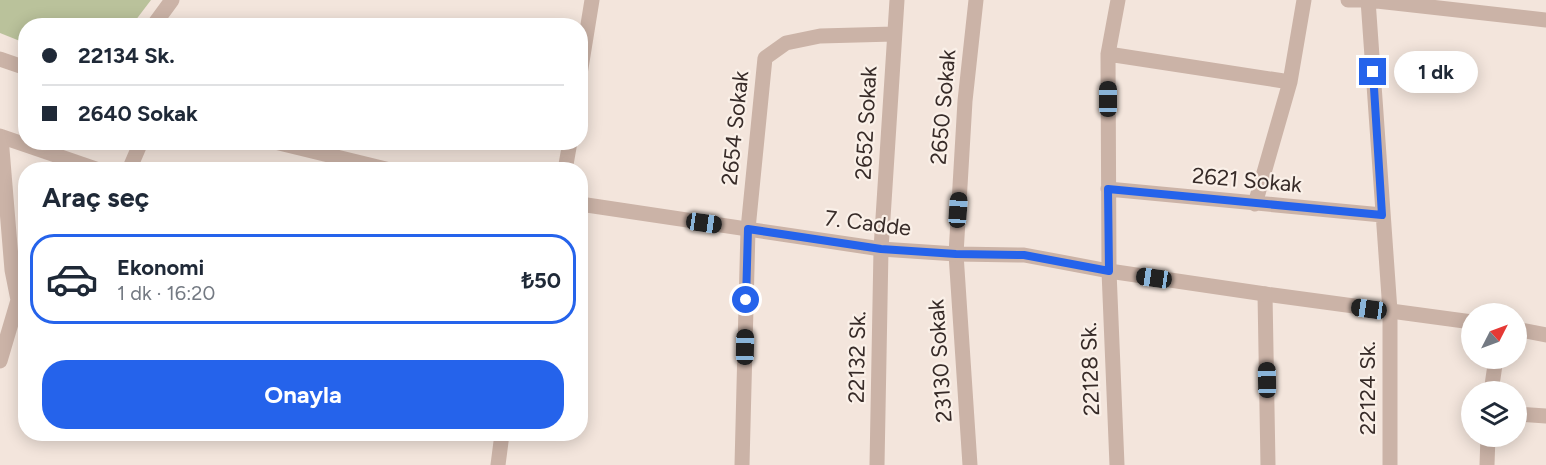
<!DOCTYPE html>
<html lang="tr">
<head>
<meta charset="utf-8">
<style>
  body { margin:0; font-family:Figtree,sans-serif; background:#f2f2f3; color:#1f2937; height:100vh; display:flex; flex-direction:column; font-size:22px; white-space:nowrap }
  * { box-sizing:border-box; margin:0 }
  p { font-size:20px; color:#747a83 }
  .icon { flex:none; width:33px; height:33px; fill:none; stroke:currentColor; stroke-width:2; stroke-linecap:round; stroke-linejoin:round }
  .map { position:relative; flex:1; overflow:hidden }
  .panel { position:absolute; left:18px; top:162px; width:570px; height:279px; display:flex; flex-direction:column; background:#fff; border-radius:24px; box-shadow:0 3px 15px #0003 }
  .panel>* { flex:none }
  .hud { position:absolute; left:18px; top:18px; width:570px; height:132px; border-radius:24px; box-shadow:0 3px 15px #0003; display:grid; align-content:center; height:132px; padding:0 24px; background:#fff }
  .needle { width:39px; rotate:48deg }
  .fabs { position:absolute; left:1461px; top:303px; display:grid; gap:12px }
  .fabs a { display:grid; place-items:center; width:66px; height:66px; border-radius:50%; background:#fff; box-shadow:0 3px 15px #0003; font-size:30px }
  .end { position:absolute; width:27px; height:27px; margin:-14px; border:8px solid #2563eb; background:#fff; box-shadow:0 0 0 3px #fff }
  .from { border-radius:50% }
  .bubble { position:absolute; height:42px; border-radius:21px; background:#fff; box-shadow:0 3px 15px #0003; font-size:20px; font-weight:700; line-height:42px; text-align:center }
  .car { position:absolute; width:18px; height:36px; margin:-18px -9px; border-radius:8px; box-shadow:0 0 4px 2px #0007; background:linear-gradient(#222 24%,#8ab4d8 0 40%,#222 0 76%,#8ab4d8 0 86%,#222 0) }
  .hud b { display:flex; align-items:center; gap:21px; height:57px; font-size:22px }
  .hud b+b { border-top:2px solid #e0e1e3 }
  .hud i { width:15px; height:15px; background:#1f2937 }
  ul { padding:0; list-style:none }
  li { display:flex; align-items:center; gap:18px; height:90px; margin:0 12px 9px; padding:0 12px; border:3px solid transparent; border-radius:24px }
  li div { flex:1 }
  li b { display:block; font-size:22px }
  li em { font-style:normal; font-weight:700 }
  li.selected { border-color:#2563eb }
  li>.icon { width:54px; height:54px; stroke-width:1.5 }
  h2 { padding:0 24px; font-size:27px; line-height:72px }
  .action { display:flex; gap:12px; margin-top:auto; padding:12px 24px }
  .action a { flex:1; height:69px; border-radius:24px; background:#2563eb; color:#fff; font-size:24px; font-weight:700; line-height:69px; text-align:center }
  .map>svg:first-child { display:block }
  .green { fill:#bac29b }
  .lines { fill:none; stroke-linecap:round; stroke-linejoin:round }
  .minor { stroke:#cbb3a7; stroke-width:15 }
  .tertiary { stroke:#cbb3a7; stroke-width:15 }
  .route { stroke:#2563eb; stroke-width:8 }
  .labels { text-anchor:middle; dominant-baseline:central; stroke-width:4.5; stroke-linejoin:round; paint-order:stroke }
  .street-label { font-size:22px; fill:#372b28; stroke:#faf0e8 }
</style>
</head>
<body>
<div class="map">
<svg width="1546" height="465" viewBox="0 0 1546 465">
  <rect width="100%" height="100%" fill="#f3e5dc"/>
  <path class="green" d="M0 0H151L132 25 26 26 25 43 0 33Z"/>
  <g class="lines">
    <path class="minor" d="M1348 0H1368L1546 20
      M1368 0 1390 311V465
      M153 26 172 0
      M1108 54 1290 82
      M580 74 592 0
      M0 136 99 170
      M129 170 141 142
      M565 170 570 142
      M1108 189 1382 215
      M1255 204 1290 82 1304 0
      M1265 294 1268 465
      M0 361 18 300 12 270 1 137
      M1491 392 1496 358
      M1516 414 1546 416
      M498 465 502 434
      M742 465 748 229 765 58 786 43 820 36 894 34
      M877 465 881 249 897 0
      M970 465 956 254 965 101 976 0
      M1117 465 1109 271 1108 54 1118 0
      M1487 465 1488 436"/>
    <path class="tertiary" d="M0 59 26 68
      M275 142 390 170
      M580 204 881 249 956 254 1024 255 1109 271 1265 294 1472 322
      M1516 329 1546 335"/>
  </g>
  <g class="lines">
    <path class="route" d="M746 300 748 229 881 249 956 254 1024 255 1109 271 1108 189 1382 215 1373 72"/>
  </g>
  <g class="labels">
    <g class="street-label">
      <text transform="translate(943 107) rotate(-85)">2650 Sokak</text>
      <text transform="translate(866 123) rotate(-87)">2652 Sokak</text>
      <text transform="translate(735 128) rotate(-84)">2654 Sokak</text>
      <text transform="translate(1247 180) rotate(5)">2621 Sokak</text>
      <text transform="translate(868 223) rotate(7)">7. Cadde</text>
      <text transform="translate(857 357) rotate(-89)">22132 Sk.</text>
      <text transform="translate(940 361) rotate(-94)">23130 Sokak</text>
      <text transform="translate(1090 369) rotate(-92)">22128 Sk.</text>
      <text transform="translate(1367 388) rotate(-90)">22124 Sk.</text>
    </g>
  </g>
</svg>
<div class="fabs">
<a><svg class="needle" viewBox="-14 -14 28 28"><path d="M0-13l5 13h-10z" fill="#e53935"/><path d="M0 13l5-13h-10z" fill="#747a83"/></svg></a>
<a><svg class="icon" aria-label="layers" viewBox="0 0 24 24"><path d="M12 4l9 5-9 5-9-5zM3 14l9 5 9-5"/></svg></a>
</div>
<i class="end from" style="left:746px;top:300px"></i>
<i class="end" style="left:1373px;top:72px"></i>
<div class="bubble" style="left:1394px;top:51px;width:84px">1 dk</div>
<i class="car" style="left:1108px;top:99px;rotate:0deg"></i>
<i class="car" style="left:958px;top:210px;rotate:4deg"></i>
<i class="car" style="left:704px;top:223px;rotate:98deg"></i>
<i class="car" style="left:1154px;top:278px;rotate:278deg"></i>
<i class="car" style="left:1369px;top:309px;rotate:278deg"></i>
<i class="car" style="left:745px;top:347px;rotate:1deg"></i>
<i class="car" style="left:1267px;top:380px;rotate:359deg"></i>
<div class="hud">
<b><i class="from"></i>22134 Sk.</b>
<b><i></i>2640 Sokak</b>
</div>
<section class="panel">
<h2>Araç seç</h2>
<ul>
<li class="selected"><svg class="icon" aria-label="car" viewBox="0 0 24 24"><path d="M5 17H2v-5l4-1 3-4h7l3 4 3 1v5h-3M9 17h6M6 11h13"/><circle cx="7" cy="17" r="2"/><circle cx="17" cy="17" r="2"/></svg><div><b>Ekonomi</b><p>1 dk · 16:20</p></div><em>₺50</em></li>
</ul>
<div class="action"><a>Onayla</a></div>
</section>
</div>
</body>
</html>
